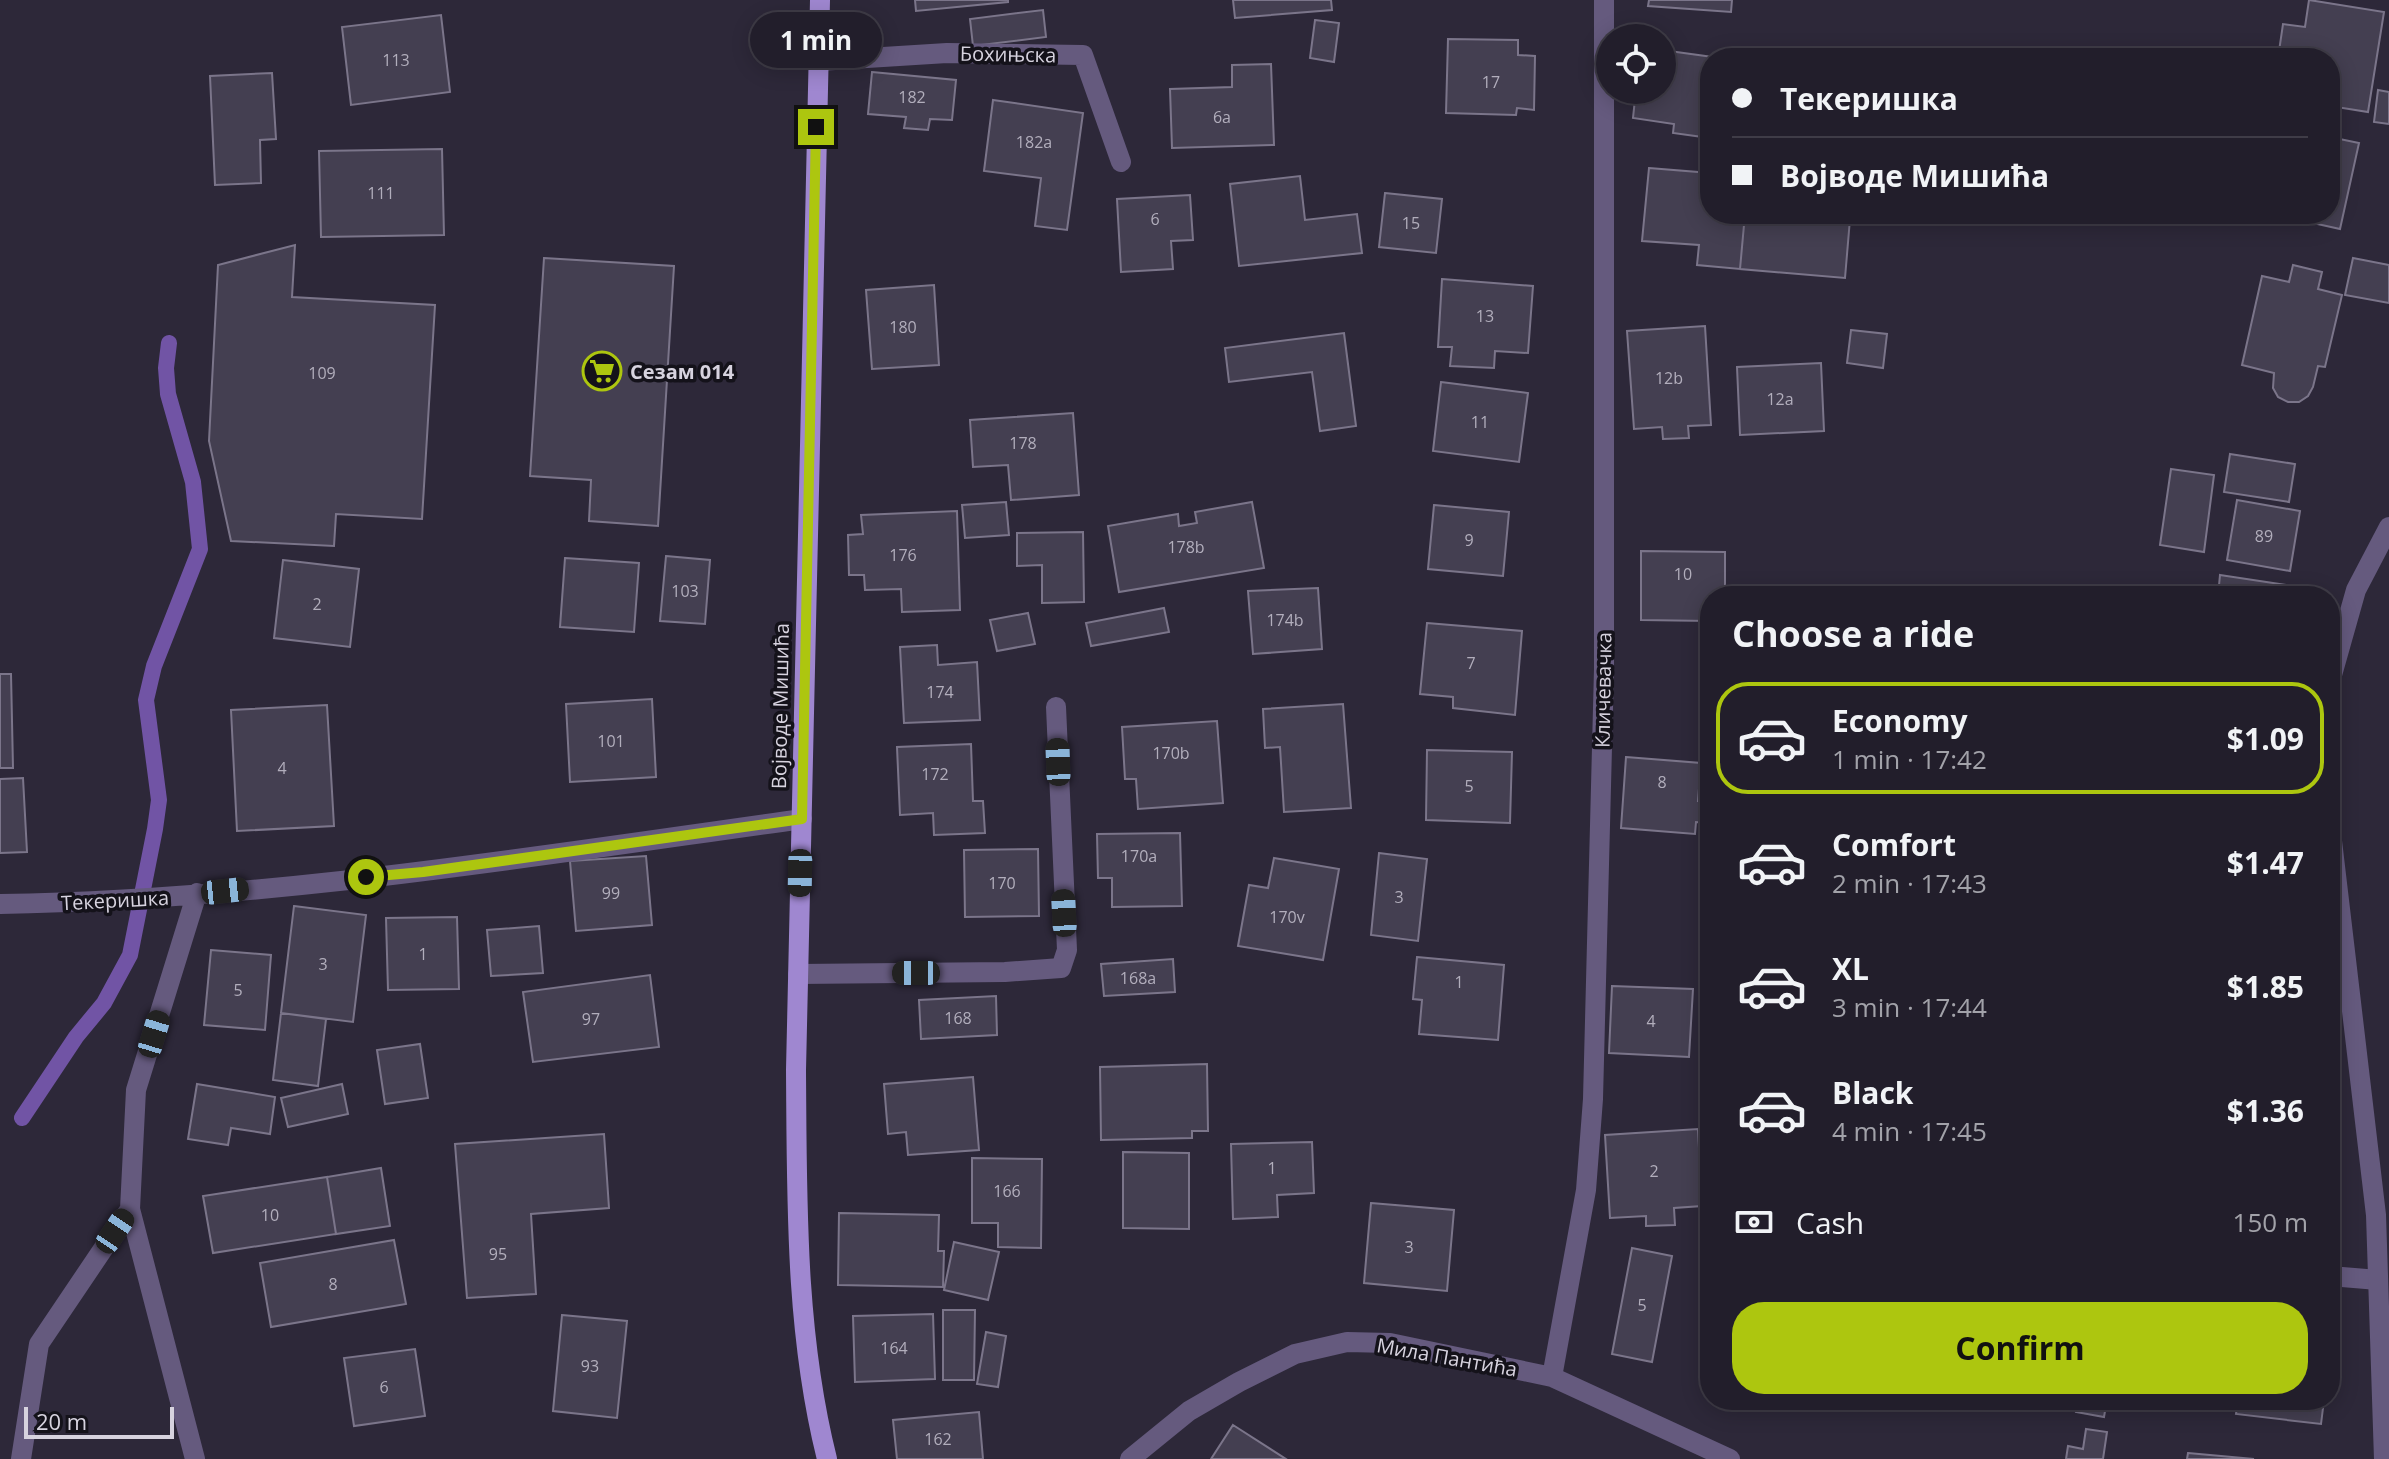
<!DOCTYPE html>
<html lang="en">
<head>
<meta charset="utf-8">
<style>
  body { margin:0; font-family:"Open Sans",sans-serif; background:#2a2733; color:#f1f3f6; height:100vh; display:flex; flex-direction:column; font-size:30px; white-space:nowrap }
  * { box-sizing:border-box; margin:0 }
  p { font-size:26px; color:#a2a2a9 }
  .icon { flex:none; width:44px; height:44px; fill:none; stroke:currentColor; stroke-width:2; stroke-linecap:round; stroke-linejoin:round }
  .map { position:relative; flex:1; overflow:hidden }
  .side { position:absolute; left:1700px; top:586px; width:640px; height:824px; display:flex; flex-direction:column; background:#221e2b; border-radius:32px; box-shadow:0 4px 20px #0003,0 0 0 2px #3f3c47 }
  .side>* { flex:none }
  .hud { position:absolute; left:1700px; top:48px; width:640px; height:176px; border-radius:32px; box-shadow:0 4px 20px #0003,0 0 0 2px #3f3c47; display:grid; align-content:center; height:176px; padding:0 32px; background:#221e2b }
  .tools { position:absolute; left:1596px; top:24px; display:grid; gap:16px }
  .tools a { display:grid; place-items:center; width:80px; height:80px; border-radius:50%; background:#221e2b; box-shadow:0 4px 20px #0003,0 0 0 2px #3f3c47; font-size:40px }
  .scale { position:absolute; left:24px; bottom:20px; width:150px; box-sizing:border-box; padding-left:8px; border:4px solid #d7d3df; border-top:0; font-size:22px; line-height:28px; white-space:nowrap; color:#d7d3df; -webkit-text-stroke:6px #14121a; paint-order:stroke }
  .end { position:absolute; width:36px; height:36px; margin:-18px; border:10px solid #adc60f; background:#111; box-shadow:0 0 0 4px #111 }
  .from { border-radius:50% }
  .bubble { position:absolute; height:56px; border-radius:28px; background:#221e2b; box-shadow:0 4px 20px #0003,0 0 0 2px #3f3c47; font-size:26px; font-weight:700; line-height:56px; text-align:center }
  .car { position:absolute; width:24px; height:48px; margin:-24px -12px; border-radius:10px; box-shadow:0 0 6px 2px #0007; background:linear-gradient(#222 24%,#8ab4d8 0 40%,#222 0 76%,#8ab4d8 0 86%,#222 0) }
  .hud b { display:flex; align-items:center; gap:28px; height:76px; font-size:30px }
  .hud b+b { border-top:2px solid #3f3c47 }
  .hud i { width:20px; height:20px; background:#f1f3f6 }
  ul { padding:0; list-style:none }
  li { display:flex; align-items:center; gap:24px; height:112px; margin:0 16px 12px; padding:0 16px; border:4px solid transparent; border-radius:32px }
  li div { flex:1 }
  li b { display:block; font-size:30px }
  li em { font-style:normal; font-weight:700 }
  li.current { border-color:#adc60f }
  li>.icon { width:72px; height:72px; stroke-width:1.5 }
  h2 { padding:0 32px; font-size:36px; line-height:96px }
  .pay { display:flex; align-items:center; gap:20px; height:88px; padding:0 32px; font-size:30px }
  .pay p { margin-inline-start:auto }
  .action { display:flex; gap:16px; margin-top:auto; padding:16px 32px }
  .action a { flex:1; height:92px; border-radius:32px; background:#adc60f; color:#111; font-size:32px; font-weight:700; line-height:92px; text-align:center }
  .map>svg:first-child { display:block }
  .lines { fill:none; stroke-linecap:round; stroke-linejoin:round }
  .stream { stroke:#7154a5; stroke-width:16 }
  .building { fill:#443f51; stroke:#7b758a; stroke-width:2 }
  .lane { stroke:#655a7e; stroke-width:20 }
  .street { stroke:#655a7e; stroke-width:20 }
  .primary { stroke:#9f87d0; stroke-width:20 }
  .route { stroke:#adc60f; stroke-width:10 }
  .labels { text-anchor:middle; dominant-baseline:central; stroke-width:7; stroke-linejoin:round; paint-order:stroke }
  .number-label { font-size:16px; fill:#b2aebc }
  .street-label { font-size:20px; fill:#d7d3df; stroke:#14121a }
  .poi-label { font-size:20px; font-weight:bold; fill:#d7d3df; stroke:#14121a; text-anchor:start }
</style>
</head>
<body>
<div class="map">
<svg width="2389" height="1459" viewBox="0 0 2389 1459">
  <rect width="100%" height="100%" fill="#2d2839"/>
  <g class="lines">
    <path class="stream" d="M22 1118 76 1037 104 1003 130 955 155 829 159 800 146 700 154 666 200 549 193 482 168 394 166 368 169 343"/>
  </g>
  <path class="building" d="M915 0H1008V2L916 11Z
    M1233 0H1331L1332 10 1235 18Z
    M1649 0H1732L1731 12 1648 6Z
    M2309 0 2384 12 2368 112 2330 106V58H2278L2283 24 2305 27Z
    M1043 10 1046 37 973 46 970 19Z
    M441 15 450 92 351 105 342 27Z
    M1315 20 1339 23 1334 62 1310 58Z
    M1448 39 1518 40V55L1535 56 1534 110 1517 108 1516 115 1446 113Z
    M1662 50 1720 58H1710V138L1673 133 1674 124 1633 118 1636 90H1662Z
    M1271 64 1274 145 1172 148 1170 89 1232 87V65Z
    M872 72 956 80 952 120 930 119 928 130 904 128 906 117 868 114Z
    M272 73 276 139 260 140 261 183 215 185 210 76Z
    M2378 90 2389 92V124L2374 122Z
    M993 100 1083 113 1067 230 1035 226 1041 178 984 171Z
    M2330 137 2359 143 2340 229 2273 214H2330Z
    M442 149 444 235 321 237 319 151Z
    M1649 168 1710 173V214H1745L1740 269 1697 265 1699 245 1642 241Z
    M1300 176 1305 220 1357 214 1362 253 1239 266 1230 184Z
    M1385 193 1442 199 1436 253 1379 247Z
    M1190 195 1193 240 1171 241 1173 269 1121 272 1117 199Z
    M1745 214H1904V223L1850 219 1845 278 1740 269Z
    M295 245 292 297 435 305 422 519 336 514 334 546 231 541 209 441 218 265Z
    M544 258 674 266 658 526 589 521 591 480 530 476Z
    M2353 258 2389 265V303L2345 295Z
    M2293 265 2322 272 2318 289 2342 295 2325 367 2318 366 2313 387 2308 396 2299 402H2288L2278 397 2273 388 2274 373 2242 365 2262 276 2289 282Z
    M1442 279 1533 286 1528 353 1495 351 1494 368 1450 366 1452 347H1438Z
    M934 285 939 365 872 369 866 290Z
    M1705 326 1711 425 1688 426 1689 438 1663 439 1662 427 1634 429 1627 331Z
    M1851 330 1887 334 1883 368 1847 363Z
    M1344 333 1356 426 1320 431 1312 372 1229 382 1225 348Z
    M1821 363 1824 431 1740 435 1737 367Z
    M1441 382 1528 393 1519 462 1433 451Z
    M1073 413 1079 495 1011 500 1008 465 973 467 970 420Z
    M2230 454 2295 464 2289 502 2224 492Z
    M2171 469 2214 475 2204 552 2160 545Z
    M2237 500 2300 511 2290 571 2227 560Z
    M1006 502 1009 535 965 538 962 505Z
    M1252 502 1264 568 1119 592 1108 526 1178 514 1179 526 1197 523 1195 512Z
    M1434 505 1509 512 1503 576 1428 569Z
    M957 511 960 610 902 612 901 589 865 590 864 575H849L848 535 863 534 861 515Z
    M1083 532 1084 602 1042 603V565L1017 566V533Z
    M1641 551 1725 552V596H1710V621L1641 620Z
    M666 556 710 560 705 624 660 621Z
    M565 558 639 563 634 632 560 627Z
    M283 560 359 569 350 647 274 638Z
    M2220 575 2293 586 2291 596H2218Z
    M1318 588 1322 649 1253 654 1248 591Z
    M1164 608 1169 632 1091 646 1086 623Z
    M1028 613 1035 644 997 651 990 620Z
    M1427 623 1522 631 1515 715 1453 708V697L1420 694Z
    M937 645 938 665 977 662 980 720 904 723 900 647Z
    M0 674H11L13 768H0Z
    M652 699 656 777 570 782 566 704Z
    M1343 704 1351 808 1284 812 1280 747 1265 748 1263 709Z
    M327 705 334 826 237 831 231 710Z
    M1217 721 1223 803 1138 809 1136 779H1125L1122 727Z
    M971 744 973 801H983L985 833 934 835 933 813 900 815 897 747Z
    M1427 750 1512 752 1510 823 1426 820Z
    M1626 757 1701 763 1698 801 1710 802V823L1696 822 1695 834 1621 828Z
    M23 778 27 852 0 853V779Z
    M1180 833 1182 906 1112 907V878H1098L1097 834Z
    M1038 849 1039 916 965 917 964 850Z
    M1379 853 1427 859 1418 941 1371 935Z
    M646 856 652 925 576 931 570 861Z
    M1274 858 1339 869 1323 960 1238 946 1249 885 1268 888Z
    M294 906 366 915 353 1022 281 1013Z
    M457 917 459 989 388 990 386 918Z
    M539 926 543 973 491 976 487 930Z
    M211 950 271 955 265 1030 204 1025Z
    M1417 957 1504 965 1498 1040 1419 1034 1422 1000 1413 999Z
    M1173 959 1175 992 1104 996 1101 964Z
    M650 975 659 1047 533 1062 523 992Z
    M1612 986 1693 989 1689 1057 1609 1053Z
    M996 996 997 1035 921 1039 919 1000Z
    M281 1013 326 1019 318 1086 273 1080Z
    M420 1044 428 1098 385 1104 377 1050Z
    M1207 1064 1208 1131H1192V1138L1101 1140 1100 1067Z
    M973 1077 979 1150 908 1155 906 1132 888 1134 884 1084Z
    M197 1084 275 1097 270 1134 231 1128 228 1145 188 1139Z
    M342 1084 348 1114 288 1127 281 1098Z
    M1698 1129 1702 1206 1674 1208 1675 1225 1646 1226V1216L1610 1218 1605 1135Z
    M604 1134 609 1208 531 1214 536 1294 467 1298 455 1144Z
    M1312 1142 1314 1193 1277 1195 1278 1217 1233 1219 1231 1144Z
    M1123 1152 1189 1153V1229L1123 1228Z
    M972 1158 1042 1159 1041 1248 998 1247V1223H972Z
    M381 1168 390 1226 336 1234 327 1177Z
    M327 1177 336 1234 213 1253 203 1196Z
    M1371 1203 1454 1210 1447 1291 1364 1283Z
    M839 1213 939 1215 938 1251H944L943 1287 838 1285Z
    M394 1240 406 1304 271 1327 260 1263Z
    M954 1242 999 1252 988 1300 944 1290Z
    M1632 1248 1672 1256 1652 1362 1612 1354Z
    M943 1310H975L974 1380H943Z
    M933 1314 935 1379 855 1382 853 1316Z
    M562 1315 627 1321 617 1418 553 1411Z
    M986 1332 1006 1336 998 1387 977 1384Z
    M415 1349 425 1416 354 1426 344 1358Z
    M2078 1400H2107L2104 1417 2076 1412Z
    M2238 1400H2324L2321 1424 2236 1414Z
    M979 1412 983 1459H897L893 1420Z
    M1233 1425 1286 1459H1211Z
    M2086 1429 2107 1432 2103 1459H2066L2068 1446 2083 1449Z
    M2188 1453 2254 1459H2187Z"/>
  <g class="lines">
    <path class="lane" d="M819 61 947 53 1083 55 1121 162
      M2330 1276 2378 1280"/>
    <path class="street" d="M2330 682 2356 590 2389 527
      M2330 824 2376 1215 2384 1459
      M0 904C269 900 536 856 802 819
      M798 974 1005 972 1061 968 1067 950 1056 707
      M1552 1377 1586 1190 1593 1099 1604 669V0
      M21 1459 39 1344 130 1209
      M195 1459 130 1209 136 1090 197 893
      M1130 1459 1189 1411 1239 1382 1295 1354 1347 1342 1390 1343 1552 1377 1730 1459"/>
    <path class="primary" d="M820 0 796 1070C797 1200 795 1332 827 1459"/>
  </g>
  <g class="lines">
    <path class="route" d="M366 877 423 872 802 819 816 127"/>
  </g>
  <defs>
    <g id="supermarket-ring" transform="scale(2)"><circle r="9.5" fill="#14121a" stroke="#adc60f" stroke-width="1.5"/><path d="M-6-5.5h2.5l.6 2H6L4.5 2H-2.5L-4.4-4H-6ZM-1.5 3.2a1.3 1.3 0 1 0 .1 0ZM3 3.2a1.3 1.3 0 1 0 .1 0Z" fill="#adc60f"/></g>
  </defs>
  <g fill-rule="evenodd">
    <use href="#supermarket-ring" x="602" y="371"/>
  </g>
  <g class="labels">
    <g class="number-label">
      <text x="396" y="60">113</text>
      <text x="1491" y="82">17</text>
      <text x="912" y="97">182</text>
      <text x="1222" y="117">6a</text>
      <text x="1034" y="142">182a</text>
      <text x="381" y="193">111</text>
      <text x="1155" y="219">6</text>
      <text x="1411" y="223">15</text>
      <text x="1485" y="316">13</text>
      <text x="903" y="327">180</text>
      <text x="322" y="373">109</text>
      <text x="1669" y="378">12b</text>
      <text x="1780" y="399">12a</text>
      <text x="1480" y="422">11</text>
      <text x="1023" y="443">178</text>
      <text x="2264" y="536">89</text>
      <text x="1469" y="540">9</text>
      <text x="1186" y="547">178b</text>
      <text x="903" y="555">176</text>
      <text x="1683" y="574">10</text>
      <text x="685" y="591">103</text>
      <text x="317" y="604">2</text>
      <text x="1285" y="620">174b</text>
      <text x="1471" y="663">7</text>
      <text x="940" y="692">174</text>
      <text x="611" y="741">101</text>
      <text x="1171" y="753">170b</text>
      <text x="282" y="768">4</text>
      <text x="935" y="774">172</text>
      <text x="1662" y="782">8</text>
      <text x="1469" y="786">5</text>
      <text x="1139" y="856">170a</text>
      <text x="1002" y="883">170</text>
      <text x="611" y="893">99</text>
      <text x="1399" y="897">3</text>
      <text x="1287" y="917">170v</text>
      <text x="423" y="954">1</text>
      <text x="323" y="964">3</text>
      <text x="1138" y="978">168a</text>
      <text x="1459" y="982">1</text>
      <text x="238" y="990">5</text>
      <text x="958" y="1018">168</text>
      <text x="591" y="1019">97</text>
      <text x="1651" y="1021">4</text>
      <text x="1272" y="1168">1</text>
      <text x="1654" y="1171">2</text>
      <text x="1007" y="1191">166</text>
      <text x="270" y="1215">10</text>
      <text x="1409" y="1247">3</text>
      <text x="498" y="1254">95</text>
      <text x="333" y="1284">8</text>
      <text x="1642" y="1305">5</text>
      <text x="894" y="1348">164</text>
      <text x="590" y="1366">93</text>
      <text x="384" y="1387">6</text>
      <text x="938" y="1439">162</text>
    </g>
    <g class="street-label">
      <text transform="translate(1008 54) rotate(1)">Бохињска</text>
      <text transform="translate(1603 690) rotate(-89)">Кличевачка</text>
      <text transform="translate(780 706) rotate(-89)">Војводе Мишића</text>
      <text transform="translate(115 900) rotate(-3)">Текеришка</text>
      <text transform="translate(1447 1357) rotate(10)">Мила Пантића</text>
    </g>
    <g class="poi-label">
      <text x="630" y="371">Сезам 014</text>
    </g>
  </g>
</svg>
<div class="tools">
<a><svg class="icon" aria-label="locate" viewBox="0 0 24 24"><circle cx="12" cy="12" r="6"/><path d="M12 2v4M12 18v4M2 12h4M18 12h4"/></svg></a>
</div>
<div class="scale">20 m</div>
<i class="end from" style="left:366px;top:877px"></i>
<i class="end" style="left:816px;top:127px"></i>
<div class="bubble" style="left:750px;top:12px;width:132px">1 min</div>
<i class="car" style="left:1058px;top:762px;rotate:358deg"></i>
<i class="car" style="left:800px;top:873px;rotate:181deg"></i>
<i class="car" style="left:225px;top:891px;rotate:84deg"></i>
<i class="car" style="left:1064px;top:913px;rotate:357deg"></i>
<i class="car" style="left:916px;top:973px;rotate:270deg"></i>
<i class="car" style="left:154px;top:1034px;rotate:17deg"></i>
<i class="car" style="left:115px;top:1231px;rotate:34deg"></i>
<div class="hud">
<b><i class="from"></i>Текеришка</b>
<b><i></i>Војводе Мишића</b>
</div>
<section class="side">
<h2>Choose a ride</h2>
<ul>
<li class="current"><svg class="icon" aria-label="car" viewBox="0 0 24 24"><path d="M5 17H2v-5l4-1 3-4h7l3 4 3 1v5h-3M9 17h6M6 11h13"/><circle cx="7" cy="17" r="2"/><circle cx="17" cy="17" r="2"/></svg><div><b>Economy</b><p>1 min · 17:42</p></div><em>$1.09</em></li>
<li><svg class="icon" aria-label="car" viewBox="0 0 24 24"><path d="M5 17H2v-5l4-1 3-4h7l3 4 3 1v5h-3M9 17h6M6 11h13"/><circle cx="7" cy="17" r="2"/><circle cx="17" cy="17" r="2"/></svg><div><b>Comfort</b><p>2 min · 17:43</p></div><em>$1.47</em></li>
<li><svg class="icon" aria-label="car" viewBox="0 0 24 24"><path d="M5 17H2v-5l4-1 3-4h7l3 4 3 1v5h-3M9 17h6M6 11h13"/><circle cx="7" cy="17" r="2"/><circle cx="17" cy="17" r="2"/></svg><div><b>XL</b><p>3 min · 17:44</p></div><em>$1.85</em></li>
<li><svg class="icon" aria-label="car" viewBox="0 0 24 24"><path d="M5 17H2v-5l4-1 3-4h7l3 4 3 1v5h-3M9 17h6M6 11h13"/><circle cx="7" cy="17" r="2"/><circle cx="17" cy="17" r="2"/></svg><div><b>Black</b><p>4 min · 17:45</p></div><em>$1.36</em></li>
</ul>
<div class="pay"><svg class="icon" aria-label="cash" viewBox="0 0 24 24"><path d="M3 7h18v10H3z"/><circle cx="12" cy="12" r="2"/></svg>Cash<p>150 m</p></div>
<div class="action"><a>Confirm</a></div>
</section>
</div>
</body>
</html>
